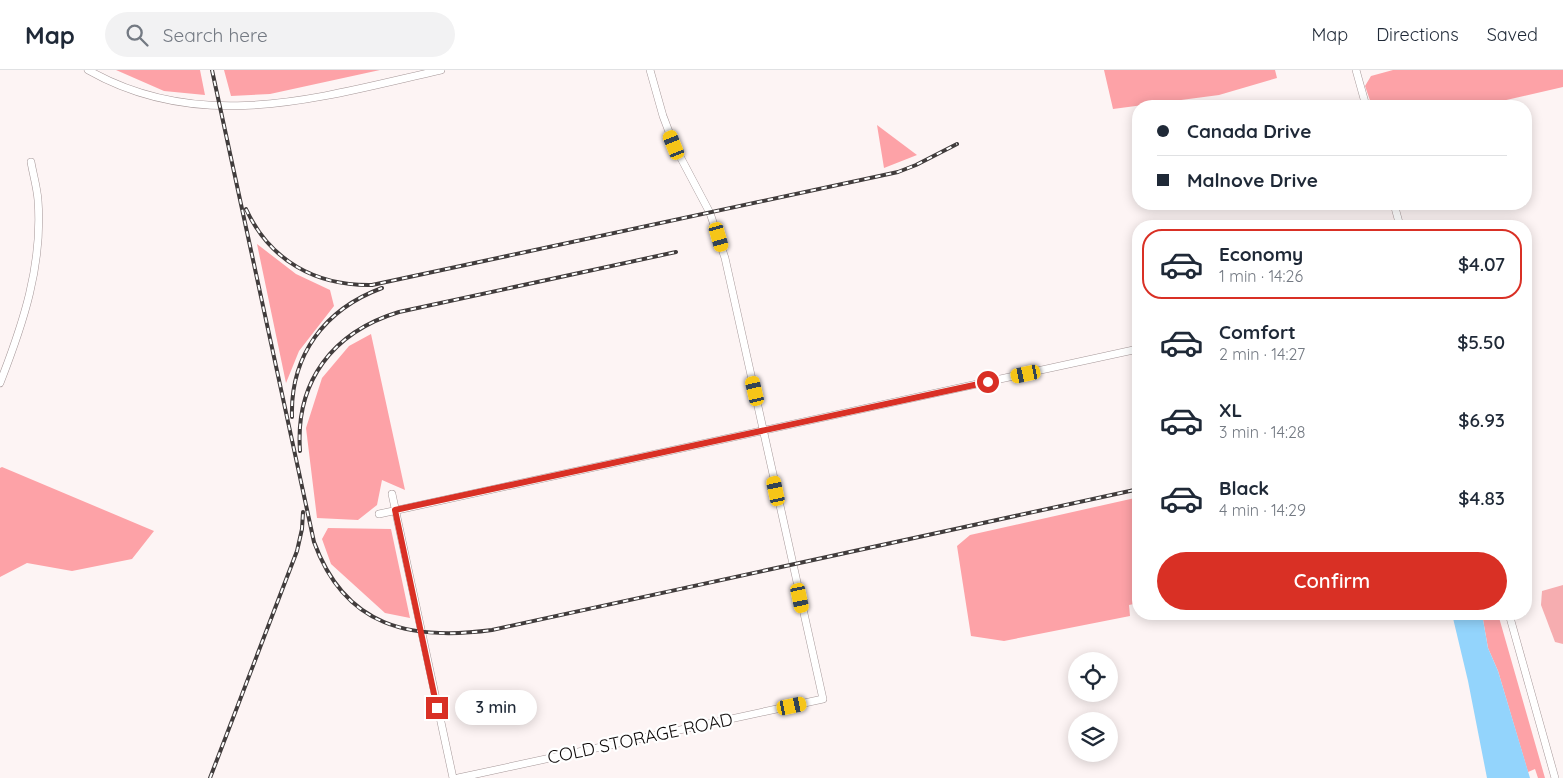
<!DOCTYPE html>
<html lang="en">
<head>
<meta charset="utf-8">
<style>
  body { margin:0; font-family:Quicksand,sans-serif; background:#f2f2f3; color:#1f2937; height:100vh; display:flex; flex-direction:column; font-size:19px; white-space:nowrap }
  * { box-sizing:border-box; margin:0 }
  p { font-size:16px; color:#747a83 }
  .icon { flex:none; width:28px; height:28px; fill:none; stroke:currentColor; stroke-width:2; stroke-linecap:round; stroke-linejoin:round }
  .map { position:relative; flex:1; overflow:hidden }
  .side { position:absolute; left:1132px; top:150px; width:400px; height:400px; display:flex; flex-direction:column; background:#fff; border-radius:20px; box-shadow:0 2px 12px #0003 }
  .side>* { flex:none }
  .top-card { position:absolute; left:1132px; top:30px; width:400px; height:110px; border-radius:20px; box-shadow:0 2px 12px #0003; display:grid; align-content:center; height:110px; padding:0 25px; background:#fff }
  .tools { position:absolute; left:1068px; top:582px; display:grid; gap:10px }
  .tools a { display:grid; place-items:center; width:50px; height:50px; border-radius:50%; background:#fff; box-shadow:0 2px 12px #0003; font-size:25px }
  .end { position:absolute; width:22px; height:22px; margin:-11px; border:6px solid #d93025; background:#fff; box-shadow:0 0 0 2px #fff }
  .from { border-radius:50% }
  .bubble { position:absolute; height:35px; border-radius:18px; background:#fff; box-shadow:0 2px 12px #0003; font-size:16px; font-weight:600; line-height:35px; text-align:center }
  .car { position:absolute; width:15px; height:30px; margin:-15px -8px; border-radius:6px; box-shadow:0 0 4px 1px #0007; background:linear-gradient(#f5c518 24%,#345 0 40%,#f5c518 0 76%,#345 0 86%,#f5c518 0) }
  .top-card b { display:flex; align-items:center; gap:18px; height:48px; font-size:19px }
  .top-card b+b { border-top:1px solid #e0e1e3 }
  .top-card i { width:12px; height:12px; background:#1f2937 }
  ul { padding:9px 0 0; list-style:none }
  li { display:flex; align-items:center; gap:15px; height:70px; margin:0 10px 8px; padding:0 15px; border:2px solid transparent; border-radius:20px }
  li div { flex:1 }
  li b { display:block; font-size:19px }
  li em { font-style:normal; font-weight:600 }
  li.current { border-color:#d93025 }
  li>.icon { width:45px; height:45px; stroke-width:1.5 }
  .cta { display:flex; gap:10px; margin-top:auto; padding:10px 25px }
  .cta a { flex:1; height:58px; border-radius:30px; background:#d93025; color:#fff; font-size:20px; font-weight:600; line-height:58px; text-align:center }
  header { display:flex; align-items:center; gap:30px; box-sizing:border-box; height:70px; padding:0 25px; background:#fff; border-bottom:1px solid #e0e1e3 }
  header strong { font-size:24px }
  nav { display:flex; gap:28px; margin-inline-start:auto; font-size:18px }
  .search { width:350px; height:45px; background:#f2f2f3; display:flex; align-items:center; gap:12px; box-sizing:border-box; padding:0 18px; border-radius:28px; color:#747a83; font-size:19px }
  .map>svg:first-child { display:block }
  .green { fill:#f6adb0 }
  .forest { fill:#fda2a7 }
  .water { fill:#93d4fc }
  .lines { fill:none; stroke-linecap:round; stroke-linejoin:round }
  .minor-casing { stroke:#a59798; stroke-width:8 }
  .minor { stroke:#fff; stroke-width:7 }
  .rail-casing { stroke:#413c3c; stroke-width:4 }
  .rail { stroke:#fff; stroke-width:2; stroke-dasharray:5.5; stroke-linecap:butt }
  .route { stroke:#d93025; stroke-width:6 }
  .labels { text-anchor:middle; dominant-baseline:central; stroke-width:4.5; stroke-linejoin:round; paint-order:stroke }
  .street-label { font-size:18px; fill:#0e0a0a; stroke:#fff }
</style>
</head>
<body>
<header>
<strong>Map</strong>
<div class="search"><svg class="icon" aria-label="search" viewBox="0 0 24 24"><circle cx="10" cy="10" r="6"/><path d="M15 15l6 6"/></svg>Search here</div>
<nav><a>Map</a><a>Directions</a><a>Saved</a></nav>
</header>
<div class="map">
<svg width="1563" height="708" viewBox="0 0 1563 708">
  <rect width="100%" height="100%" fill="#fdf4f4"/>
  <path class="green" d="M1563 515V574L1555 572 1541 535 1542 521Z"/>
  <path class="forest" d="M116 0H200L205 25 164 21Z
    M224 0H380L270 24 231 26Z
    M1104 0H1275L1277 8 1219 25 1113 39Z
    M1393 0H1563V17L1480 36H1372L1365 16 1371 6Z
    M877 55 917 85 884 98Z
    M257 174 296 204 330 220 334 236 299 281 286 313Z
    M371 264 405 420 382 410 377 435 358 450 317 448 306 358 322 308 349 276Z
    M2 397 154 461 132 489 72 501 27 493 0 507V398Z
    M1135 428 1139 429V533L1129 535 1130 546 1004 571 971 566 957 476 970 465Z
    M328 458 391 459 410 548 385 543 331 494 322 469Z
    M1482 544H1498L1545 708H1538L1535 699 1528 702 1498 601 1488 578Z"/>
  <path class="water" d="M1452 544H1482L1488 578 1498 601 1530 708H1487L1468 611Z"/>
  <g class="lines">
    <g class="minor-casing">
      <path id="minor" d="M88 0C202 65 321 27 441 0
        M1356 0 1366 36
        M1394 134 1400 156
        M0 313C23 254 43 195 38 130 37 117 33 104 31 92
        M392 424 453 708
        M379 444 1138 279
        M1509 544 1555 708
        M458 708 823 629 725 188 710 143 674 75 663 46 650 0"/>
    </g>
    <use href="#minor" class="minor"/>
    <g class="rail-casing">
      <path id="rail" d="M212 0 314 472C345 557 410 571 492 560L1139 419
        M246 139C270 191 316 216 372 215L898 102 916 95 957 74
        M292 347C290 285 325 239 382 218
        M300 381C295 311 333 262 399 242L676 182
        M210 708 297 481 302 459 303 442"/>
    </g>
    <use href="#rail" class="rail"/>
  </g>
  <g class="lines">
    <path class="route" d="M437 638 395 440 988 312"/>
  </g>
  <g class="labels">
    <g class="street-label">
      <text transform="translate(640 668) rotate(-12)">COLD STORAGE ROAD</text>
    </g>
  </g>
</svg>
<div class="tools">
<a><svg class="icon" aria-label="locate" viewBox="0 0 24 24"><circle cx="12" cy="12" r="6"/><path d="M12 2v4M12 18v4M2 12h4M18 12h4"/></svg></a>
<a><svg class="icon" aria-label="layers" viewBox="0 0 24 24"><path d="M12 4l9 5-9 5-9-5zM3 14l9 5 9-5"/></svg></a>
</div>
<i class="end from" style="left:988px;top:312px"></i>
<i class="end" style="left:437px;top:638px"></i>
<div class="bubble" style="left:455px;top:620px;width:82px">3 min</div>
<i class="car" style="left:674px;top:75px;rotate:338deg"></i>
<i class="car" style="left:719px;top:167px;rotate:164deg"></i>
<i class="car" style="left:1026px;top:304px;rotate:258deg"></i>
<i class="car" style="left:755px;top:321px;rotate:347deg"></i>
<i class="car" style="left:776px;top:421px;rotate:348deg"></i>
<i class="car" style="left:800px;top:528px;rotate:168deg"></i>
<i class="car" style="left:792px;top:636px;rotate:78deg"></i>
<div class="top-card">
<b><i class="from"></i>Canada Drive</b>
<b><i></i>Malnove Drive</b>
</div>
<section class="side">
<ul>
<li class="current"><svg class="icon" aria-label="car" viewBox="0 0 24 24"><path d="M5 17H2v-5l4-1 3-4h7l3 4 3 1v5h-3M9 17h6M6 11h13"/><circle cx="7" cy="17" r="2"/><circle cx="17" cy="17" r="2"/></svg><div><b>Economy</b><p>1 min · 14:26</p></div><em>$4.07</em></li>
<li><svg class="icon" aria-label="car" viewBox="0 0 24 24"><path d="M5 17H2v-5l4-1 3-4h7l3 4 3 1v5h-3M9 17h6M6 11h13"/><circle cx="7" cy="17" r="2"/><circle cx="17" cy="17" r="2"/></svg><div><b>Comfort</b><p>2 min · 14:27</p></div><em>$5.50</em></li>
<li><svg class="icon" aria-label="car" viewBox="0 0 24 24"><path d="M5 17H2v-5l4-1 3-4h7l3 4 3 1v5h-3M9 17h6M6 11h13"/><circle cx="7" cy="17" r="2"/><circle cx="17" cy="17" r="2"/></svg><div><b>XL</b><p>3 min · 14:28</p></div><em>$6.93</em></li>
<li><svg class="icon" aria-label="car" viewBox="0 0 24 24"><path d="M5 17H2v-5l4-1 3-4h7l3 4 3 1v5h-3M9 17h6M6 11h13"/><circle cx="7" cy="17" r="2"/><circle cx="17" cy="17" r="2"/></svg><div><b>Black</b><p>4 min · 14:29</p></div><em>$4.83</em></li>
</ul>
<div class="cta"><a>Confirm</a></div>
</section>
</div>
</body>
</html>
